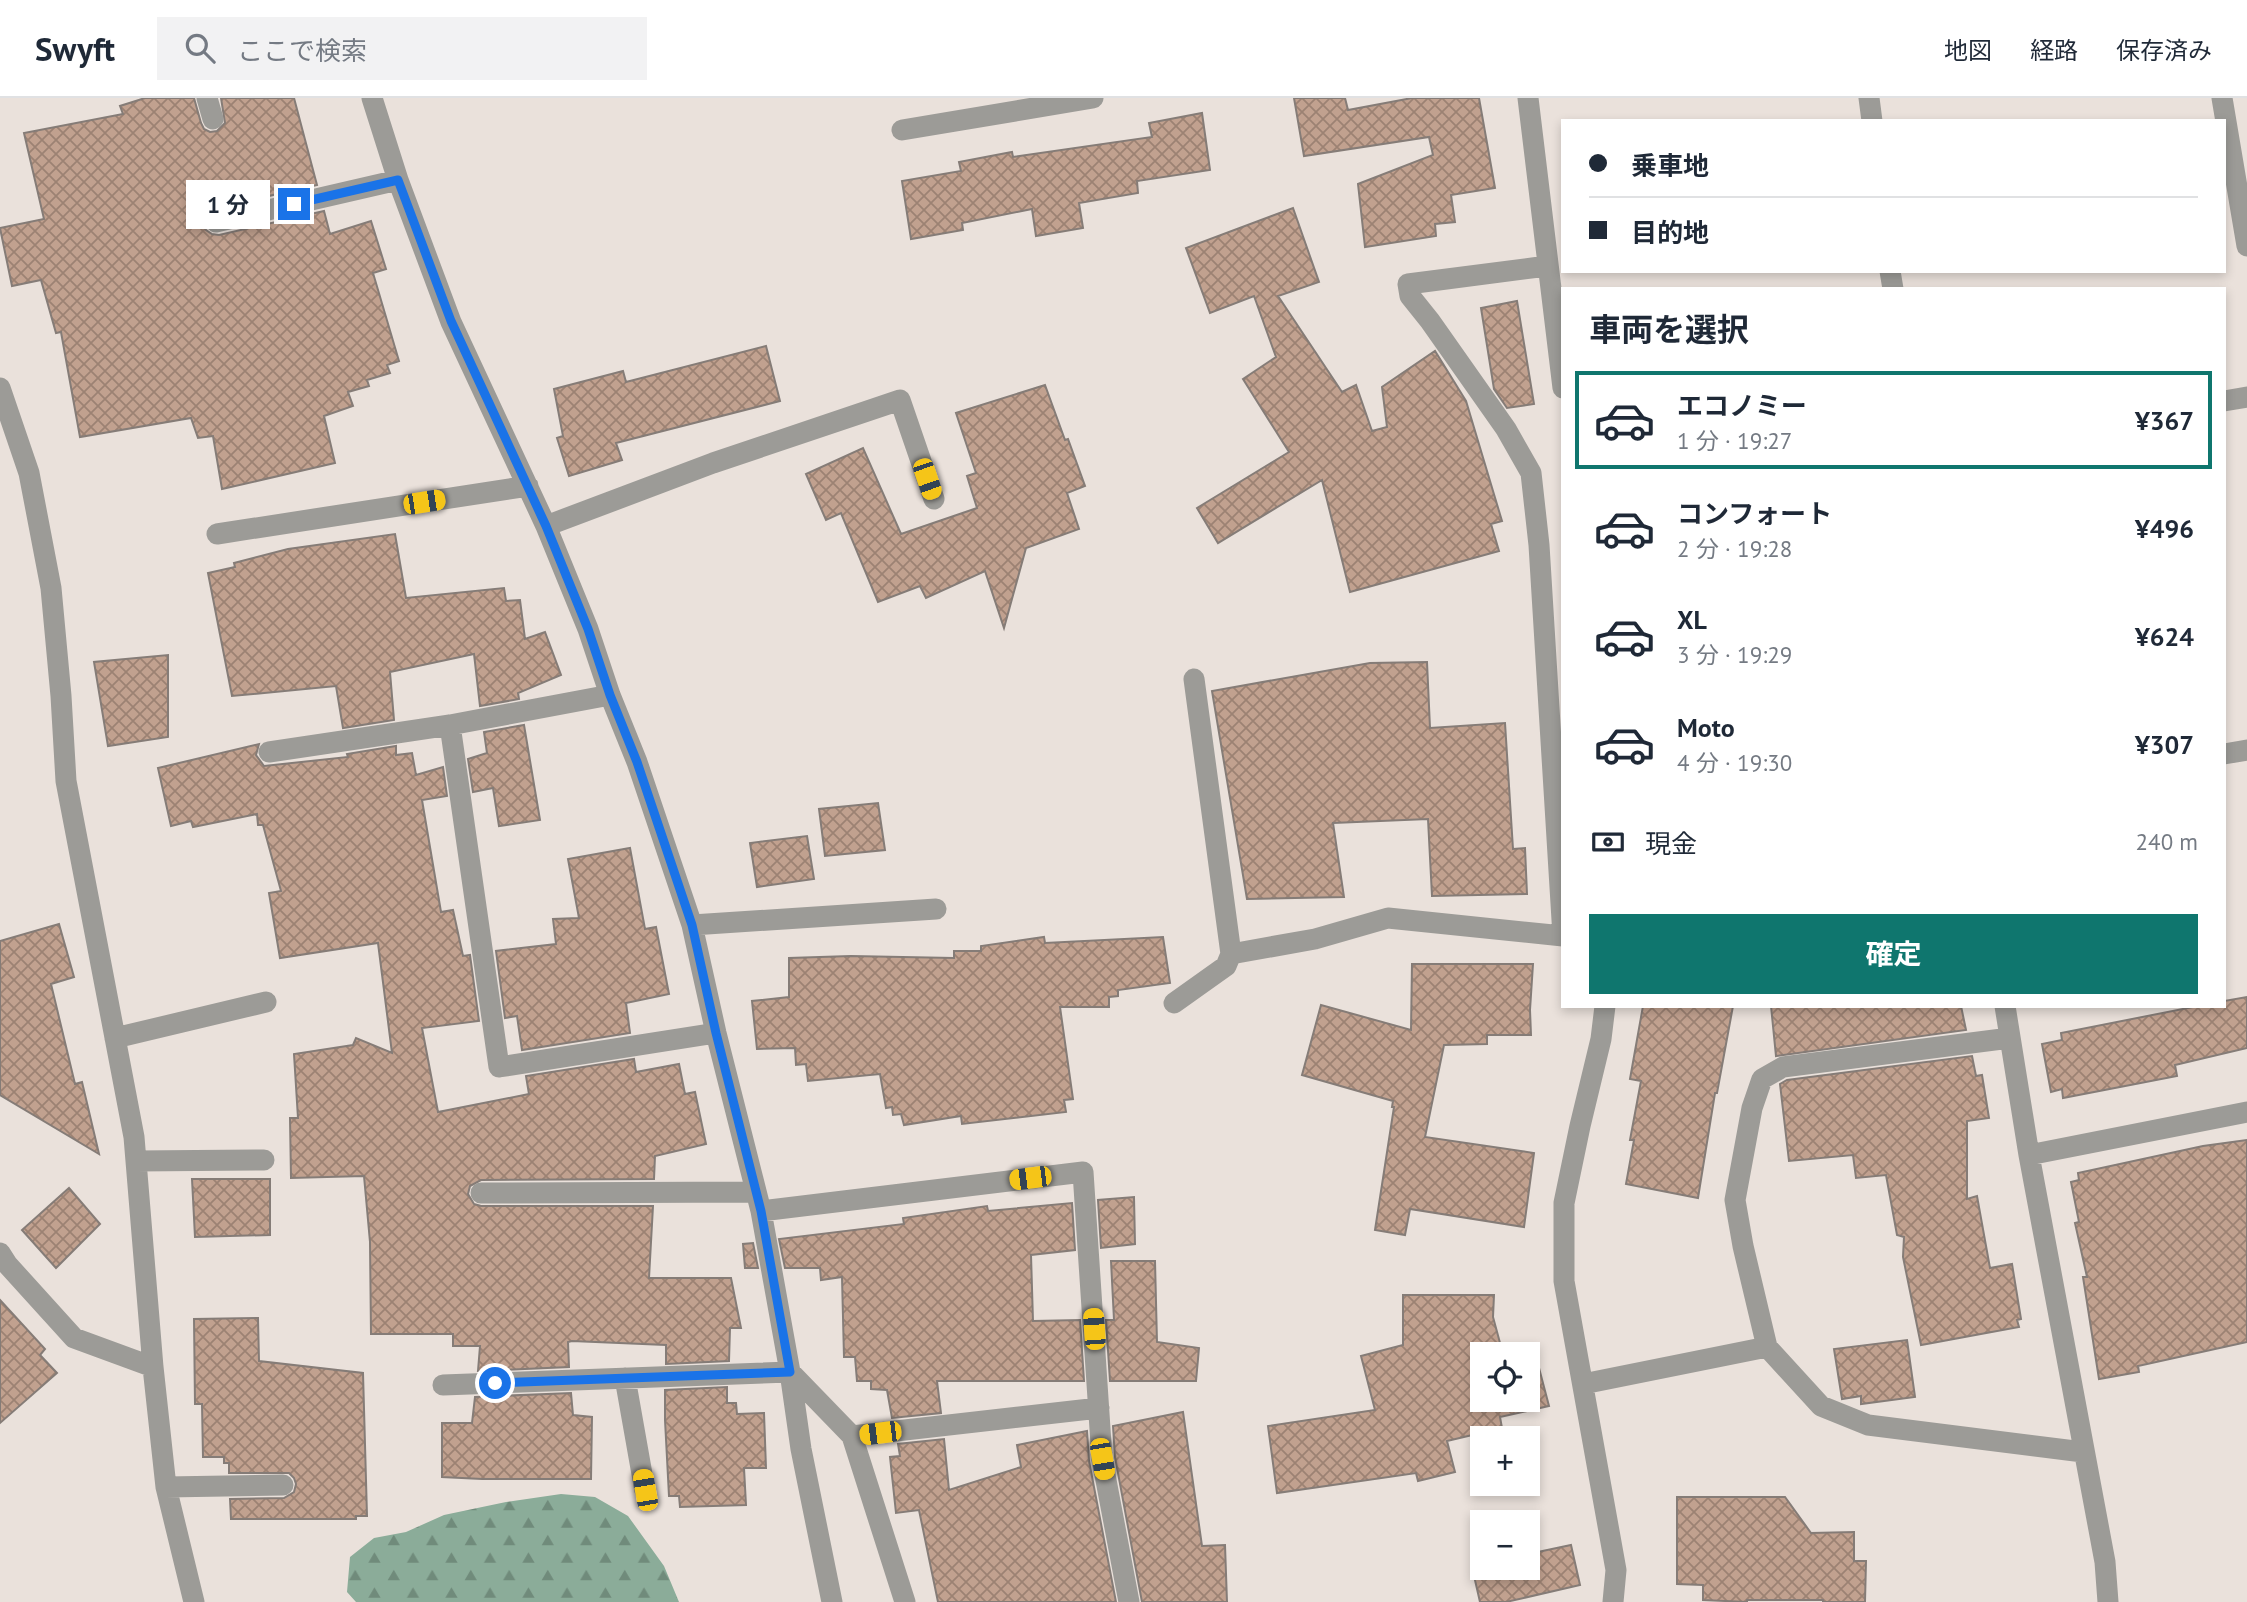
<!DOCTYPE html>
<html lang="ja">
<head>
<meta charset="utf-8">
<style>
  body { margin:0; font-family:"PT Sans","Noto Sans JP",sans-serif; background:#f2f2f3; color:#1f2937; height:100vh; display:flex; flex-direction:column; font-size:26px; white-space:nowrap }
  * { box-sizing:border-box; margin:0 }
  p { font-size:23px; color:#747a83 }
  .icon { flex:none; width:38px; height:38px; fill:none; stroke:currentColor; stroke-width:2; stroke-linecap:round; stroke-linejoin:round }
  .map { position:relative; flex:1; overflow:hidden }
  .panel { position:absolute; left:1561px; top:189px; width:665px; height:721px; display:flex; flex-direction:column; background:#fff; border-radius:0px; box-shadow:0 4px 10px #0003 }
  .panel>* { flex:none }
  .guide { position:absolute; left:1561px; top:21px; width:665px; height:154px; border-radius:0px; box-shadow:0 4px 10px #0003; display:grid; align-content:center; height:154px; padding:0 28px; background:#fff }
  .buttons { position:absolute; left:1470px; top:1244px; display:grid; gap:14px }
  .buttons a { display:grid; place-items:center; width:70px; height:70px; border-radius:0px; background:#fff; box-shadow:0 4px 10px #0003; font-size:35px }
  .end { position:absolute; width:32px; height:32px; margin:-16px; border:9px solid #1a73e8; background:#fff; box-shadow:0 0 0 4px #fff }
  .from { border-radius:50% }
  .bubble { position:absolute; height:49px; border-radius:0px; background:#fff; box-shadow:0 4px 10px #0003; font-size:23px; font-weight:700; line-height:49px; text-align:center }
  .car { position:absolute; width:21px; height:42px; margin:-21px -10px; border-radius:9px; box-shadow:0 0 5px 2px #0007; background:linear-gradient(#f5c518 24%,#345 0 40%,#f5c518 0 76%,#345 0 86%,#f5c518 0) }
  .guide b { display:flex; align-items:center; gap:24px; height:66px; font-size:26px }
  .guide b+b { border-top:2px solid #e0e1e3 }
  .guide i { width:18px; height:18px; background:#1f2937 }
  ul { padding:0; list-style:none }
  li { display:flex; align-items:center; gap:21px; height:98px; margin:0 14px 10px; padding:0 14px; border:4px solid transparent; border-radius:0px }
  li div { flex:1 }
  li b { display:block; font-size:26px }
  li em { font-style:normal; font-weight:700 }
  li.selected { border-color:#0f766e }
  li>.icon { width:63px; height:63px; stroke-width:1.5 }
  h2 { padding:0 28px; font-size:32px; line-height:84px }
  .pay { display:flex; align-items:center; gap:18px; height:77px; padding:0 28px; font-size:26px }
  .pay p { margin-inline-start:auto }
  .primary-button { display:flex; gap:14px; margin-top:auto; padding:14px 28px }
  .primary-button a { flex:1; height:80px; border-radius:0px; background:#0f766e; color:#fff; font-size:28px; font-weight:700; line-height:80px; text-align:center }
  header { display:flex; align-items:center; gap:42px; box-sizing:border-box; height:98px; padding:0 35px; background:#fff; border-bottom:2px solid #e0e1e3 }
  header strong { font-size:33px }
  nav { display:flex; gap:38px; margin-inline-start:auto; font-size:24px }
  .search { width:490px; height:63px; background:#f2f2f3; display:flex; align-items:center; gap:18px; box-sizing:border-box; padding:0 24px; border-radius:0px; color:#747a83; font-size:26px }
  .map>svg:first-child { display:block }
  .forest { fill:url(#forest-firs) }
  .building { fill:url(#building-cross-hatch); stroke:#857c77; stroke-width:2 }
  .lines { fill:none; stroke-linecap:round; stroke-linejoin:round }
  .minor { stroke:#9c9b97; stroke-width:21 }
  .route { stroke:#1a73e8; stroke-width:9 }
</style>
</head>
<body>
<header>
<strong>Swyft</strong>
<div class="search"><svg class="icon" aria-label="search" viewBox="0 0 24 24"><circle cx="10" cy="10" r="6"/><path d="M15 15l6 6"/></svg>ここで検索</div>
<nav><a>地図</a><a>経路</a><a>保存済み</a></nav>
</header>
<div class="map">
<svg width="2247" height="1504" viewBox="0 0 2247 1504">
  <defs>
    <pattern id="forest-firs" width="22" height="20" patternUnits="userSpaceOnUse" patternTransform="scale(1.75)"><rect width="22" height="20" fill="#8bac99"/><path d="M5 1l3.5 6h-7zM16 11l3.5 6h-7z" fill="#708b7b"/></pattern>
    <pattern id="building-cross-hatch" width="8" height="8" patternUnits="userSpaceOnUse" patternTransform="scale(1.75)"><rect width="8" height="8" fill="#c1a18f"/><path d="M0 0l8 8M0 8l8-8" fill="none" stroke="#9c8273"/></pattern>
  </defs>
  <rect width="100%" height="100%" fill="#eae1db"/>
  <path class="forest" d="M561 1396 595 1399 628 1418 664 1468 679 1504H356L347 1494 350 1459 374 1440 406 1434 444 1417 506 1404Z"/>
  <path class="building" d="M145 0H194L201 25 204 31 210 34 217 33 225 25 221 0H294L317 87 212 111 207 115 203 126 206 132 212 136 219 137 324 113 330 136 371 123 386 171 373 175 399 263 387 267 390 275 367 282 369 288 348 294 353 308 324 318 335 365 222 391 213 338 198 340 191 320 80 339 61 234 56 235 41 182 12 188 0 130 44 121 24 35 123 16 120 8Z
    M1294 0H1345L1348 12 1412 0H1479L1495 90 1451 97 1455 124 1435 126 1436 138 1365 149 1358 86 1433 57 1429 39 1304 58Z
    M1202 15 1210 72 1137 83 1138 95 1079 105 1083 130 1036 138 1032 111 962 125 963 132 911 141 902 83 961 73 959 64 1012 54 1013 59 1152 39 1149 25Z
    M1293 110 1319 184 1278 198 1342 294 1356 287 1372 333 1387 329 1382 289 1435 253 1466 303 1502 423 1491 426 1499 453 1350 494 1322 382 1218 445 1197 410 1289 354 1243 281 1276 259 1254 198 1210 215 1186 150Z
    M1517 203 1534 306 1507 310 1494 291 1481 210Z
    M766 248 780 303 616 345 622 362 569 378 557 340 563 338 554 291 623 273 626 284Z
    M1045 287 1065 342 1068 341 1085 388 1067 395 1079 431 1026 450 1004 530 985 473 926 500 920 488 878 504 841 415 826 422 806 376 863 350 901 436 977 410 967 378 976 375 956 315Z
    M395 436 406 500 504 490 506 503 520 502 525 541 545 534 561 577 518 595 519 601 480 608 474 556 390 574 394 622 343 630 336 588 232 598 208 475 235 469 234 465 288 451Z
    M168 557V639L108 648 94 564Z
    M1427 564 1430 630 1505 625 1513 751 1525 750 1527 796 1432 798 1428 721 1333 725 1344 799 1247 801 1212 593 1370 565Z
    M524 627 540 722 499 728 493 690 473 694 468 661 487 655 484 634Z
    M259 646 256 657 264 668 348 659 347 656 396 648V657L412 655 416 677 443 669 447 698 422 702 441 814 453 812 463 858 470 857 479 923 422 930 438 1014 529 996 526 978 634 961 636 974 679 966 685 996 695 994 706 1046 655 1058 654 1081 481 1082 470 1088 468 1096 474 1106 481 1108H653L649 1180H731L741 1230H730L729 1263 666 1266V1247L572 1243 568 1244 569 1269 478 1273 480 1248H453V1236H371L370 1144 364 1078 291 1080 290 1020H298L294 956 353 947 356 940 392 955 378 845 280 860 269 795 281 793 263 727H258L257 716 193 729 191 723 171 728 158 670Z
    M878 705 885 752 825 758 819 711Z
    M807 738 814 781 757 789 750 745Z
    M630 750 645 831 656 829 669 896 626 905 630 935 522 952 517 918 505 920 496 853 556 846 553 821 579 820 568 761Z
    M59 826 74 879 51 886 75 986 82 984 99 1056 0 997V843Z
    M1044 839 1045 845 1163 839 1170 885 1118 892V898L1109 899V909H1060L1073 1001 1064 1002 1066 1014 962 1026 961 1018 904 1027 901 1016 893 1017 892 1009 886 1010 880 976 808 983 806 966 796 967 795 950 757 951 752 903 789 899V860L851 858 954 860V853H981V848Z
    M1412 866H1533L1530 912 1531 937H1487V946L1444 947 1425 1039 1534 1055 1524 1129 1410 1111 1405 1137 1375 1132 1394 1009H1392L1393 1003 1302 977 1321 907 1411 932Z
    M2247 899V950L2175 967 2177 978 2063 1000 2062 991 2051 994 2042 946 2062 942 2061 935 2198 908H2224V903Z
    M1643 908H1733L1717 995H1715L1698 1100 1626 1086 1634 1042H1630L1641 983 1630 981Z
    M1771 908H1961L1966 932 1776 958Z
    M1972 958 1976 978 1982 977 1989 1020 1967 1023V1101L1977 1098 1990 1170 2012 1166 2021 1221 2017 1222 2019 1229 1921 1247 1903 1159 1904 1139 1897 1137 1886 1077 1856 1080 1853 1057 1789 1063 1780 986 1787 982Z
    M2247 1042V1244L2138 1268 2139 1274 2099 1281 2083 1179H2087L2075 1125 2079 1124 2071 1084 2079 1082 2078 1075 2203 1048Z
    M192 1081H270V1137L195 1139Z
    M69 1090 100 1126 56 1170 22 1132Z
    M1134 1099 1135 1146 1101 1150 1098 1102Z
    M1072 1105 1075 1152 1031 1157 1033 1223 1080 1222 1084 1283H937L941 1315 892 1320 887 1292 871 1291V1283H857L855 1259H844L842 1179 821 1182 820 1170H785L779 1141 904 1126 903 1120 987 1108 988 1113Z
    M753 1145 758 1170H745L743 1146Z
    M1111 1163H1155L1157 1244 1199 1250 1196 1283H1110L1106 1222H1114Z
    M1403 1197H1494L1493 1219 1503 1256H1482V1302H1528V1256H1508L1534 1251 1549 1308 1500 1319 1502 1330 1447 1343 1455 1374 1418 1383 1416 1375 1277 1395 1268 1328 1375 1312 1361 1258 1403 1247Z
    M0 1202 45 1251 40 1257 57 1275 0 1325Z
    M258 1220 259 1263 363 1275 367 1418H356V1421H231L230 1401 284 1400 294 1394 296 1386 294 1380 289 1375H229V1365H224V1359H203L202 1306H195L194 1221Z
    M1907 1242 1915 1299 1861 1306V1298L1842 1301 1834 1251Z
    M727 1289V1305H736L737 1316 764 1315 766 1370H744L746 1407 680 1409 679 1398H669L665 1322V1292Z
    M571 1295 573 1317 592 1319 591 1381H482L442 1379V1325H472L475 1299Z
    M1183 1314 1202 1448 1225 1447 1227 1504H1142L1115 1359 1113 1328Z
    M1087 1333 1089 1363 1116 1504H938L919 1412 896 1415 890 1359 900 1358 898 1346 944 1341 949 1392 1021 1369 1017 1347Z
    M1677 1399H1785L1811 1435 1854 1434V1463H1866L1865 1504H1823V1502H1747V1504L1703 1502V1487L1677 1486Z
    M1571 1447 1580 1487 1506 1504H1480L1472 1469 1482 1467V1470H1528V1456Z"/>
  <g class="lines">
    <path class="minor" d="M207 0 213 21
      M372 0 398 82 451 224 546 428 588 531 610 597 637 664 692 827 716 935 761 1113 790 1274 801 1351 832 1504
      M1528 0 1563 290
      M1869 0 1872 23
      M2222 0 2247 148
      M902 32 1093 0
      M216 124 398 82
      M1547 168 1408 186 1410 198 1430 223 1506 331 1531 375 1539 447 1563 838
      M1890 173 1893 191
      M0 290 29 375 51 490 61 598 66 683 134 1039 153 1269 166 1389 194 1504
      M2224 303 2247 299
      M546 428 713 365 900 302 934 401
      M217 436 528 388
      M1194 581 1231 856 1315 841 1388 820 1563 838
      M450 627 499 969 716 935
      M269 654 450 627 610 597
      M2224 656 2247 652
      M692 827 936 811
      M1174 905 1226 868 1231 856
      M1605 908 1601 941 1580 1028 1564 1105V1183L1616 1472 1613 1504
      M2005 908 2029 1057 2105 1464 2108 1504
      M115 940 266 904
      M2010 940 1783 969 1762 981 1752 1010 1735 1102 1743 1148 1767 1249 1821 1308 1868 1327 2083 1354
      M2029 1057 2247 1014
      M136 1063 264 1062
      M481 1095 756 1094
      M761 1113 1083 1074 1102 1361 1129 1504
      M0 1155 7 1166 74 1240 153 1269
      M625 1280 645 1393
      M1583 1286 1767 1249
      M443 1287 790 1274 852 1338 1099 1310
      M852 1338 905 1504
      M166 1389 283 1387"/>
  </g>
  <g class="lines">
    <path class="route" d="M294 106 398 82 451 223 546 428 588 531 610 597 637 664 692 827 716 935 761 1113 790 1274 495 1285"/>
  </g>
</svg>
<div class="buttons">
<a><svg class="icon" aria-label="locate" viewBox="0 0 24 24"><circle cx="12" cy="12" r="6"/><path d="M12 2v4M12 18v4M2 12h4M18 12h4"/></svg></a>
<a>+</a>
<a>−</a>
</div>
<i class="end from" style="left:495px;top:1285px"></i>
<i class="end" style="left:294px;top:106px"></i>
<div class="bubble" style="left:186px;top:82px;width:84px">1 分</div>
<i class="car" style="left:927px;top:381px;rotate:161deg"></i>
<i class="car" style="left:424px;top:404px;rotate:81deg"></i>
<i class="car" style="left:1030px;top:1080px;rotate:263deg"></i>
<i class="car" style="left:1094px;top:1231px;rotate:356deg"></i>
<i class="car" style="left:880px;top:1335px;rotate:263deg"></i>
<i class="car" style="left:1102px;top:1361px;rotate:170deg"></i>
<i class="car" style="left:645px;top:1392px;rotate:350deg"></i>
<div class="guide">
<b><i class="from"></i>乗車地</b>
<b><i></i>目的地</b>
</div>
<section class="panel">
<h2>車両を選択</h2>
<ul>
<li class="selected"><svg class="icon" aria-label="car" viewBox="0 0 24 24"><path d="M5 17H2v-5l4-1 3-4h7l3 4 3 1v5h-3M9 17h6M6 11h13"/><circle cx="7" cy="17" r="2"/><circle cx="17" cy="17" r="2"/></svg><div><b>エコノミー</b><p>1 分 · 19:27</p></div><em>¥367</em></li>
<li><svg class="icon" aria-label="car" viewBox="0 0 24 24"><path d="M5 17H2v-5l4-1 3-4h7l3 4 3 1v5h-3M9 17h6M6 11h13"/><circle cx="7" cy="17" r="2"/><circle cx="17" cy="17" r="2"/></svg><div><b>コンフォート</b><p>2 分 · 19:28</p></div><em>¥496</em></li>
<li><svg class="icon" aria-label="car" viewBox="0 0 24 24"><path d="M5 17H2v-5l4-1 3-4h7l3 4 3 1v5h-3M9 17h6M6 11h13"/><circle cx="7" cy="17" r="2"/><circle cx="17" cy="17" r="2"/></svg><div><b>XL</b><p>3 分 · 19:29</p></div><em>¥624</em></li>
<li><svg class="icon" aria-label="car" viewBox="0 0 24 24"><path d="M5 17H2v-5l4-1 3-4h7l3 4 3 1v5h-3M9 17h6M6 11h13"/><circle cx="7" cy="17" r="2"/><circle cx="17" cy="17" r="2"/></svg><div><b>Moto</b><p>4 分 · 19:30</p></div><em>¥307</em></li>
</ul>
<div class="pay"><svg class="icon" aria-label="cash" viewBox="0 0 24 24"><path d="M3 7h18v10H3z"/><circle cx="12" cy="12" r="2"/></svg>現金<p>240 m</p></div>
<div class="primary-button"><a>確定</a></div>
</section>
</div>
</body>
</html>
